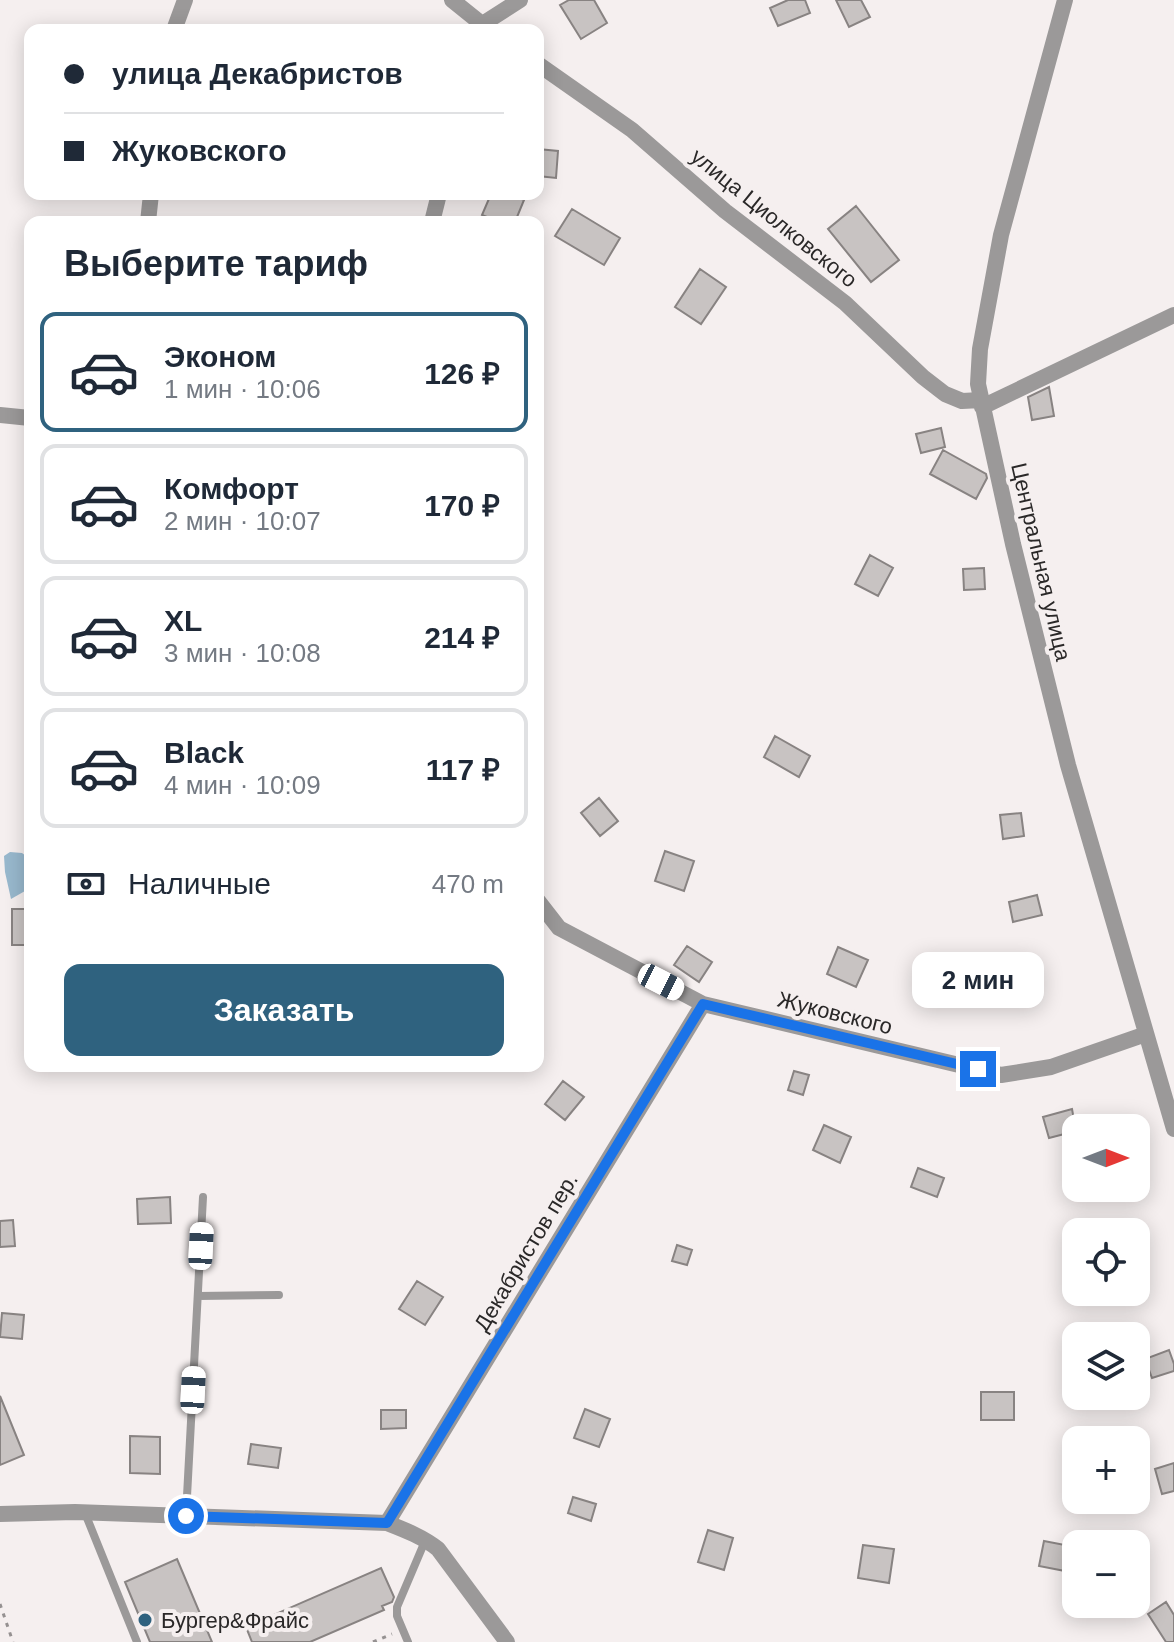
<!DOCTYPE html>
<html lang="ru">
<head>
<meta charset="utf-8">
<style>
  body { margin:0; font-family:Helvetica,sans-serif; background:#f6f6f7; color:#1f2937; height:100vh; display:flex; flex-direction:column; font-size:30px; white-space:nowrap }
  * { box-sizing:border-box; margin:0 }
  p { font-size:26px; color:#747a83 }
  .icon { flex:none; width:44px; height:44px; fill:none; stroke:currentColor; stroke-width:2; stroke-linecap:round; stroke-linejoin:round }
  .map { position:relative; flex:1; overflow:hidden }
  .drawer { position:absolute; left:24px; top:216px; width:520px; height:856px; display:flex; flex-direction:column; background:#fff; border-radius:16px; box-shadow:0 4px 20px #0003 }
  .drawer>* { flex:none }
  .guide { position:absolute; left:24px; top:24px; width:520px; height:176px; border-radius:16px; box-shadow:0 4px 20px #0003; display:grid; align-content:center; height:176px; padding:0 40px; background:#fff }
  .needle { width:52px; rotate:90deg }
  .fabs { position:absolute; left:1062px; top:1114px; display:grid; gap:16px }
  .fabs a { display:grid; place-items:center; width:88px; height:88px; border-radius:16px; background:#fff; box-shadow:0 4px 20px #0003; font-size:40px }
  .end { position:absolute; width:36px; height:36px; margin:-18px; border:10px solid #1a73e8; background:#fff; box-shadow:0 0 0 4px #fff }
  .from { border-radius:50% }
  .bubble { position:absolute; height:56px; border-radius:16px; background:#fff; box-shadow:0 4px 20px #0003; font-size:26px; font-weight:700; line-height:56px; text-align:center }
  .car { position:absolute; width:24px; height:48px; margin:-24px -12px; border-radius:10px; box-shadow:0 0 6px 2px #0007; background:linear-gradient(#fff 24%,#345 0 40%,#fff 0 76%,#345 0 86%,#fff 0) }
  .guide b { display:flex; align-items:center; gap:28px; height:76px; font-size:30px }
  .guide b+b { border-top:2px solid #e0e1e3 }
  .guide i { width:20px; height:20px; background:#1f2937 }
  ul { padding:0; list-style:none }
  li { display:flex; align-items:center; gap:24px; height:120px; margin:0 16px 12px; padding:0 24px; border:4px solid #e0e1e3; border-radius:16px }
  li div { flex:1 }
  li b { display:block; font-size:30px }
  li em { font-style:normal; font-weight:700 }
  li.active { border-color:#2f627f }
  li>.icon { width:72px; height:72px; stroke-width:1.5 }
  h2 { padding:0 40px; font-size:36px; line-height:96px }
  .pay { display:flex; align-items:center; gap:20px; height:88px; padding:0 40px; font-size:30px }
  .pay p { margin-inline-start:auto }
  .cta { display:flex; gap:16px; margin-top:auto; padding:16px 40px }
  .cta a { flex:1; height:92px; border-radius:16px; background:#2f627f; color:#fff; font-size:32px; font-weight:700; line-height:92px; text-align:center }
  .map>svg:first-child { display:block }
  .water { fill:#98b8cd }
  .building { fill:#c8c3c2; stroke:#888382; stroke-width:2 }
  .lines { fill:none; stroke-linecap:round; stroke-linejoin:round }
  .path { stroke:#959191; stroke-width:3; stroke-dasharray:4 6; stroke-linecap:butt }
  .service { stroke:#9b9999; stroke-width:8 }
  .minor { stroke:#9b9999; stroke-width:16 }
  .route { stroke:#1a73e8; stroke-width:10 }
  .poi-dot { fill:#2f627f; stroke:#f5efef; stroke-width:3 }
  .labels { text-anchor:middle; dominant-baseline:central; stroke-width:8; stroke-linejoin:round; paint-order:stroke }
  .street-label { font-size:22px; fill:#2a2828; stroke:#f5efef }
  .poi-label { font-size:22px; fill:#2a2828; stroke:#f5efef; text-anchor:start }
</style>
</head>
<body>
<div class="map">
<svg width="1174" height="1642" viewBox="0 0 1174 1642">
  <rect width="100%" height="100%" fill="#f5efef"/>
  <path class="water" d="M10 852 22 853 30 859V890L25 891 11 899 5 872 4 856Z"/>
  <path class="building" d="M569 0H594L607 23 581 39 560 5Z
    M788 0H805L810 13 778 26 770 8Z
    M836 0H861L870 17 849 27Z
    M538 149 558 151 556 178 538 176Z
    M491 194H510L524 200 515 222H499L482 215Z
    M856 206 899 260 871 282 828 229Z
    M572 209 620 238 604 265 555 236Z
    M700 269 726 287 701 324 675 307Z
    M1049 387 1054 416 1032 420 1028 397Z
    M941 428 945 447 921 453 916 434Z
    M943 450 986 474 987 478 976 499 930 474Z
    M870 555 893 568 878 596 855 584Z
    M984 568 985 589 964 590 963 569Z
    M775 736 810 756 799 777 764 757Z
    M599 798 618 821 600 836 581 813Z
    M1021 813 1024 836 1003 839 1000 815Z
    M665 851 694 861 684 891 655 881Z
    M1037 895 1042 915 1013 922 1009 902Z
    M12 909H30V945H12Z
    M687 946 712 962 699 982 674 965Z
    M838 947 868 960 856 987 827 974Z
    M964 961 994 974 983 999 954 987Z
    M794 1071 809 1075 803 1095 788 1090Z
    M563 1081 584 1097 565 1120 545 1104Z
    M1072 1109 1076 1131 1049 1138 1043 1117Z
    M824 1125 851 1137 840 1163 813 1150Z
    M918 1168 944 1178 937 1197 911 1187Z
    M170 1197 171 1223 138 1224 137 1199Z
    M13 1220 15 1246 0 1247V1221Z
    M677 1245 692 1250 687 1265 672 1261Z
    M417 1281 443 1297 425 1325 399 1309Z
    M2 1313 24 1315 22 1339 0 1337Z
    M1169 1350 1174 1364V1371L1152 1378 1145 1359Z
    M981 1392H1014V1420H981Z
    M0 1396 24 1455 0 1465Z
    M585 1409 610 1419 599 1447 574 1438Z
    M381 1410H406V1428L381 1429Z
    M130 1436 160 1437V1474L130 1473Z
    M251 1444 281 1448 278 1468 248 1464Z
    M1174 1463V1491L1162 1494 1155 1469Z
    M573 1497 596 1504 591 1521 568 1513Z
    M708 1530 733 1538 724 1570 698 1562Z
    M1044 1541 1070 1546 1065 1571 1039 1566Z
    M863 1545 894 1549 889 1583 858 1578Z
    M177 1559 212 1642H150L125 1582Z
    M381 1568 394 1597 392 1602 382 1606 384 1610 310 1642H252L246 1627Z
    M1166 1602 1174 1615V1642H1166L1148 1614Z"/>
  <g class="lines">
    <path class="path" d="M0 1604 13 1642
      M373 1642 392 1634"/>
    <path class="service" d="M198 1296 279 1295
      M85 1513 137 1642
      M186 1515 203 1197
      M408 1642 397 1616V1607L425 1541"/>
    <path class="minor" d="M452 0 488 29
      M1065 0 1001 235 980 349 978 384 1013 544 1068 765 1174 1129
      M174 30 185 0
      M480 30 481 25 520 0
      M538 64 632 130 725 211 845 303 923 377 945 394 962 401 981 400
      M148 222 151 194
      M432 222 439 194
      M982 407 1174 315
      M0 415 30 418
      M538 901 559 928 703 1004 1001 1075 1051 1067 1146 1034
      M0 1514 75 1512 387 1523C405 1530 423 1537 438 1549L507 1642
      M387 1523 703 1004"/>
  </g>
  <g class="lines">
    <path class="route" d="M186 1516 387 1523 703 1004 978 1069"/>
  </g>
  <circle class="poi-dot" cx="145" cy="1620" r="8"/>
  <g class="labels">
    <g class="street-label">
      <text transform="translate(774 218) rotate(39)">улица Циолковского</text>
      <text transform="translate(1041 562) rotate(77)">Центральная улица</text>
      <text transform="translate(835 1013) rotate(14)">Жуковского</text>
      <text transform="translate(526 1252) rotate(-59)">Декабристов пер.</text>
    </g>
    <g class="poi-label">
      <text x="161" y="1620">Бургер&amp;Фрайс</text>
    </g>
  </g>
</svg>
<div class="fabs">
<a><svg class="needle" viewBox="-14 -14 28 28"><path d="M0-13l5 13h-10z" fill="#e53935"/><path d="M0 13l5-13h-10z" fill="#747a83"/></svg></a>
<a><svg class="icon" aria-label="locate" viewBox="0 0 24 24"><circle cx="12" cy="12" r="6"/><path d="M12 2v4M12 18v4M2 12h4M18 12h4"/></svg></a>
<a><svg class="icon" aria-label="layers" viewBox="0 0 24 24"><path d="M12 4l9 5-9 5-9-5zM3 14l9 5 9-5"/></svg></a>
<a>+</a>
<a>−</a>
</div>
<i class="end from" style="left:186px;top:1516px"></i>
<i class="end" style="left:978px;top:1069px"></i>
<div class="bubble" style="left:912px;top:952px;width:132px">2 мин</div>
<i class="car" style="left:661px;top:982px;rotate:117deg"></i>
<i class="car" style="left:201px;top:1246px;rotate:3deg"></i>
<i class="car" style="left:193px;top:1390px;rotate:3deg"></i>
<div class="guide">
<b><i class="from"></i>улица Декабристов</b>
<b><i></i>Жуковского</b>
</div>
<section class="drawer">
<h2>Выберите тариф</h2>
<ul>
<li class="active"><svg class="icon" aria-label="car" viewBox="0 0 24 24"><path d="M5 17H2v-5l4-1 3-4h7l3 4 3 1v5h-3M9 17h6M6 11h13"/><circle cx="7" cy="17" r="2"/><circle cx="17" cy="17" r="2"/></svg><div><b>Эконом</b><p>1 мин · 10:06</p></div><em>126 ₽</em></li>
<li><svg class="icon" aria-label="car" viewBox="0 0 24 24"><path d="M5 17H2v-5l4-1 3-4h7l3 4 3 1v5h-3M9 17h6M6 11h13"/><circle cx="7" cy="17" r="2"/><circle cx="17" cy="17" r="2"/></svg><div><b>Комфорт</b><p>2 мин · 10:07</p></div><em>170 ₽</em></li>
<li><svg class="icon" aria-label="car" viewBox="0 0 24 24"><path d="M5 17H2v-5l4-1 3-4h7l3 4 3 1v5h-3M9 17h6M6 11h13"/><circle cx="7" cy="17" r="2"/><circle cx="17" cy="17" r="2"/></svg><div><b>XL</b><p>3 мин · 10:08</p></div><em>214 ₽</em></li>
<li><svg class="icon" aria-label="car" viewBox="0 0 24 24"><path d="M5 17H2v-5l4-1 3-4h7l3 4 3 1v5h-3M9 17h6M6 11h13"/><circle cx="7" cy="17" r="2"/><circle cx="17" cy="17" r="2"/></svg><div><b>Black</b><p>4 мин · 10:09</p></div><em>117 ₽</em></li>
</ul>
<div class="pay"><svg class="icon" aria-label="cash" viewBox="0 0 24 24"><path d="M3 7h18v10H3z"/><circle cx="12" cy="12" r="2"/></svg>Наличные<p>470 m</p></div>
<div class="cta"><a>Заказать</a></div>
</section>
</div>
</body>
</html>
